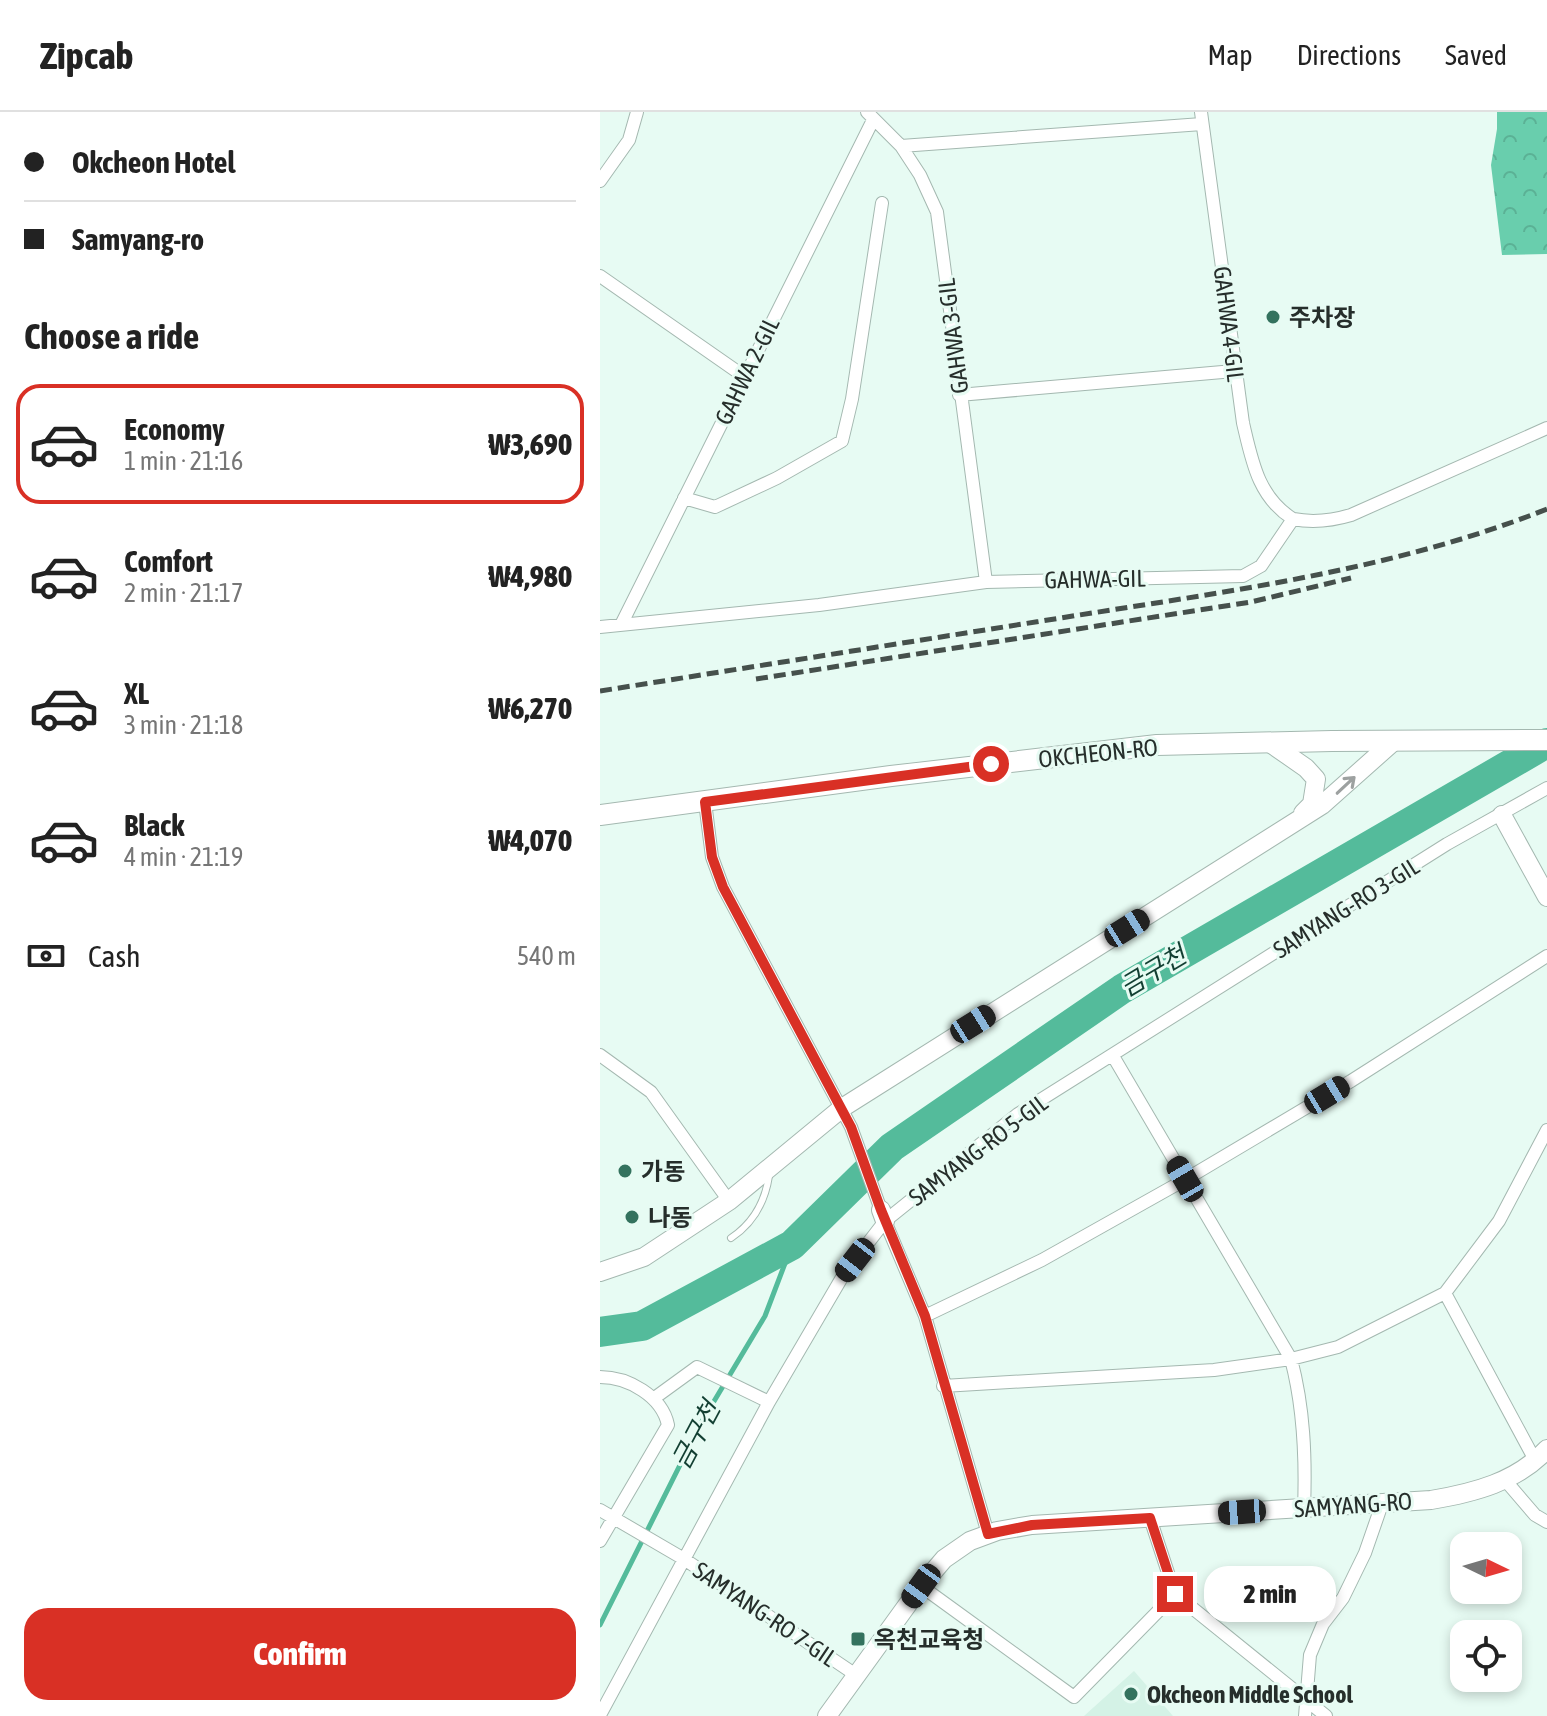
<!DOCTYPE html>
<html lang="en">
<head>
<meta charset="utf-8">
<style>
  body { margin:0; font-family:"Asap Condensed","Noto Sans KR",sans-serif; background:#f6f6f6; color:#222; height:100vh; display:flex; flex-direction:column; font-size:30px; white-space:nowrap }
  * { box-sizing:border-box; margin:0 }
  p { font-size:26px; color:#767676 }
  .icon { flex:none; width:44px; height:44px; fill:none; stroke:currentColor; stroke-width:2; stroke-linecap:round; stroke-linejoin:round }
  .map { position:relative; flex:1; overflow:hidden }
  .drawer { display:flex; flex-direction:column; background:#fff; width:600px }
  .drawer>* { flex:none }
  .guide { display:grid; align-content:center; height:176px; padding:0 24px; background:#fff }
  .needle { width:52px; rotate:95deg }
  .fabs { position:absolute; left:850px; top:1420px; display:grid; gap:16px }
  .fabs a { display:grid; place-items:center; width:72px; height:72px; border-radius:16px; background:#fff; box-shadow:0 4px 12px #0003; font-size:40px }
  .end { position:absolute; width:36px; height:36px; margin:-18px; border:10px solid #d93025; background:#fff; box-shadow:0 0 0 4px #fff }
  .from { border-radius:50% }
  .bubble { position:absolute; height:56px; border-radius:24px; background:#fff; box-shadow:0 4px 12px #0003; font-size:26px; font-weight:800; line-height:56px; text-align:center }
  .car { position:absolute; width:24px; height:48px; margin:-24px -12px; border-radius:10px; box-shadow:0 0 6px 2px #0007; background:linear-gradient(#222 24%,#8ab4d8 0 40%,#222 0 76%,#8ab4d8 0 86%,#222 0) }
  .guide b { display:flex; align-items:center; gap:28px; height:76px; font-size:30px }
  .guide b+b { border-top:2px solid #e0e0e0 }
  .guide i { width:20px; height:20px; background:#222 }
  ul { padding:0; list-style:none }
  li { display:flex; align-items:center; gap:24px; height:120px; margin:0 16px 12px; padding:0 8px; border:4px solid transparent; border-radius:24px }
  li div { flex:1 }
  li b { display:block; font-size:30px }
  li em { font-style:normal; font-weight:800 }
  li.current { border-color:#d93025 }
  li>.icon { width:72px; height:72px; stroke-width:1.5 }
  h2 { padding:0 24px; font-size:36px; line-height:96px }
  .pay { display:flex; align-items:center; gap:20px; height:88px; padding:0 24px; font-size:30px }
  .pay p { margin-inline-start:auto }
  .cta { display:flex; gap:16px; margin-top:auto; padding:16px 24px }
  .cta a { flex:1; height:92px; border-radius:24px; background:#d93025; color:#fff; font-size:32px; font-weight:800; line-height:92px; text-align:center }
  header { display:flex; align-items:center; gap:48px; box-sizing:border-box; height:112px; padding:0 40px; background:#fff; border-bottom:2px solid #e0e0e0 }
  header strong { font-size:38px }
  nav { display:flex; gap:44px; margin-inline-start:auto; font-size:28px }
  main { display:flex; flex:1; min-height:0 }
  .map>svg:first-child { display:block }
  .built { fill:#d4f2e6 }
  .forest { fill:url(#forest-crowns) }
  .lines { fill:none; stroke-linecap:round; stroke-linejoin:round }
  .stream { stroke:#54bb9b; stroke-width:5 }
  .river { stroke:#54bb9b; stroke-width:30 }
  .lane-casing { stroke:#a4b8b0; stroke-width:8 }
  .street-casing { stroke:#a4b8b0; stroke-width:14 }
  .secondary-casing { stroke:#a4b8b0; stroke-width:20 }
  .primary-casing { stroke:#a4b8b0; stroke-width:22 }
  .lane { stroke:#fff; stroke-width:6 }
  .street { stroke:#fff; stroke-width:12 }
  .secondary { stroke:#fff; stroke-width:18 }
  .primary { stroke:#fff; stroke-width:20 }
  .rail { stroke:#46504c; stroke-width:5; stroke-dasharray:12 6; stroke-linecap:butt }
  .oneway { stroke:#9da1a0 }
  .route { stroke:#d93025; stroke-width:10 }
  .poi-dot { fill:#34725e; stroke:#e7fbf3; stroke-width:3 }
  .labels { text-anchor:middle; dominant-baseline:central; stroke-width:6; stroke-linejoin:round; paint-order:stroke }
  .poi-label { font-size:24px; font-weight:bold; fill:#262e2b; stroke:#e7fbf3; text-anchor:start }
  .street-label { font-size:24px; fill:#262e2b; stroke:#e7fbf3 }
  .water-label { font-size:26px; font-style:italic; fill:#123f32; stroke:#e7fbf3 }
</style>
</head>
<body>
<header>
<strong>Zipcab</strong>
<nav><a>Map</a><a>Directions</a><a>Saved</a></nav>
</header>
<main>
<section class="drawer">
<div class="guide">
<b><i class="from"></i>Okcheon Hotel</b>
<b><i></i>Samyang-ro</b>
</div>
<h2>Choose a ride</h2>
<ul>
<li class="current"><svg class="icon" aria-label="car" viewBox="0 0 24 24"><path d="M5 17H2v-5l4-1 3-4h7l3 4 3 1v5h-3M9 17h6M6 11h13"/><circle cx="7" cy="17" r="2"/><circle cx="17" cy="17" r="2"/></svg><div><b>Economy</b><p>1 min · 21:16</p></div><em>₩3,690</em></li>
<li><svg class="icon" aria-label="car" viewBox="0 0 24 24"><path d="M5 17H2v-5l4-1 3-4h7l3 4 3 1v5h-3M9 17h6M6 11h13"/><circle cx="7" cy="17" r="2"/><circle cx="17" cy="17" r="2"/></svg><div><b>Comfort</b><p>2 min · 21:17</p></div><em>₩4,980</em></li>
<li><svg class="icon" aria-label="car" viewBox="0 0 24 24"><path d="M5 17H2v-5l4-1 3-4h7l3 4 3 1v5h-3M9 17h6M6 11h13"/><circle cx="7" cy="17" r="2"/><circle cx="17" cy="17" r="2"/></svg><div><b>XL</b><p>3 min · 21:18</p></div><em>₩6,270</em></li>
<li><svg class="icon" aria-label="car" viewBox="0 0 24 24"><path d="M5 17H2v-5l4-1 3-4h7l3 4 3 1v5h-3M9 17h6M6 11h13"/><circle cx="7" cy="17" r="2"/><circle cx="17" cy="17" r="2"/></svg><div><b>Black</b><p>4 min · 21:19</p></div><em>₩4,070</em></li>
</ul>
<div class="pay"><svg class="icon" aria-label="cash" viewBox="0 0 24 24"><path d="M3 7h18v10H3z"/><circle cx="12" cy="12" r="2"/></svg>Cash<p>540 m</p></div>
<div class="cta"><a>Confirm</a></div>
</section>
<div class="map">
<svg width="947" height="1604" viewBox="0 0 947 1604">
  <defs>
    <pattern id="forest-crowns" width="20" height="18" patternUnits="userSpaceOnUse" patternTransform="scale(2)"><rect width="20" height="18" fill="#69cead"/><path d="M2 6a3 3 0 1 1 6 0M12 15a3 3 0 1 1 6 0" fill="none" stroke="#5bb195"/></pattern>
  </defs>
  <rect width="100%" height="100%" fill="#e7fbf3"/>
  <path class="built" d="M534 1559 573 1604H484Z"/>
  <path class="forest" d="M897 0H947V142L902 143 891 53 897 17Z"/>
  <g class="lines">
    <path class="stream" d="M0 1513 101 1311 165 1204 192 1133"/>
    <path class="river" d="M0 1220 42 1214 192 1133 292 1035 522 877 947 631"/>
    <g class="lane-casing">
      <path id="lane" d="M131 1126C152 1112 165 1090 169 1064"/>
    </g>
    <g class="street-casing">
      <path id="street" d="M267 0 301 34 320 63 337 100 386 470
        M601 0 643 311C652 349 658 385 693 407
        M301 34 602 12
        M0 69 29 28 37 0
        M0 164 145 265
        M359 283 634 259
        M84 386 115 395 177 366 242 329 252 287 282 91
        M22 511 273 8
        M0 515 219 493 386 470 643 464 661 454 693 407C714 411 731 409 751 403L947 316
        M105 690 112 745 123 775 251 1015 281 1098
        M0 943 51 980 129 1089
        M513 944 691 1247C704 1296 706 1345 704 1397
        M285 1109 325 1204 388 1422
        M845 1181 936 1350
        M325 1204 442 1148 581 1070 751 969 947 844
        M0 1265C28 1265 62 1284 68 1313L0 1429
        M343 1274 614 1258 691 1247 738 1235 845 1181 899 1109 947 1018
        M53 1287 97 1255 169 1290
        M905 1368 935 1403 947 1410
        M0 1398 84 1447 256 1563
        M550 1406 575 1482
        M321 1474 474 1585 575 1482 726 1604
        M0 1603 169 1290 244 1162 285 1109 418 1002 847 732 947 676
        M705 1604 710 1543 723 1512 743 1486 765 1441 782 1392"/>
    </g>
    <g class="secondary-casing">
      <path id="secondary" d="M670 631 706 656 716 667 712 692 703 701
        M902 703 947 785
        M281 1098 285 1109
        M0 1160 44 1145 129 1089 242 996 722 693 794 629
        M227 1604 321 1474 344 1447 370 1429 397 1419 432 1413 831 1388C873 1381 917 1370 947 1337"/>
    </g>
    <g class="primary-casing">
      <path id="primary" d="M0 703 291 664 557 633 732 629 947 628"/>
    </g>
    <use href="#lane" class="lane"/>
    <use href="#street" class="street"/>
    <use href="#secondary" class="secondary"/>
    <use href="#primary" class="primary"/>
    <path class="rail" d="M156 567 651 490 751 466
      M0 579C164 553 328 527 492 501 645 477 802 455 947 397"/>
  </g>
  <defs><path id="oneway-shaft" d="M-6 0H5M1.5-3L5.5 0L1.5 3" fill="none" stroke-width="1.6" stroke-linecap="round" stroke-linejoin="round" transform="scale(2)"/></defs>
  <use class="oneway" href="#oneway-shaft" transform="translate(746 673) rotate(-43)"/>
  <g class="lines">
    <path class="route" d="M391 652 105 690 112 745 123 775 251 1015 281 1098 325 1204 388 1422 432 1413 550 1406 575 1482"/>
  </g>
  <g class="poi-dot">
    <circle cx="673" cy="205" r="8"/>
    <circle cx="25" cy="1059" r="8"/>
    <circle cx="32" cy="1105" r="8"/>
    <rect x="250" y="1519" width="16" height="16" rx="4"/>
    <circle cx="531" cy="1582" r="8"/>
  </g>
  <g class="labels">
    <g class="poi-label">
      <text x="689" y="205">주차장</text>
      <text x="41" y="1059">가동</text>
      <text x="48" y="1105">나동</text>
      <text x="274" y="1527">옥천교육청</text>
      <text x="547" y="1582">Okcheon Middle School</text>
    </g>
    <g class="street-label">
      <text transform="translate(629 212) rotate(83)">GAHWA 4-GIL</text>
      <text transform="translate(353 224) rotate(-97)">GAHWA 3-GIL</text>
      <text transform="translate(147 259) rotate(-64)">GAHWA 2-GIL</text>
      <text transform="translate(495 467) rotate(-1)">GAHWA-GIL</text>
      <text transform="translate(498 641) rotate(-6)">OKCHEON-RO</text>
      <text transform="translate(746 796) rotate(-32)">SAMYANG-RO 3-GIL</text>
      <text transform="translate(378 1038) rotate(-37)">SAMYANG-RO 5-GIL</text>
      <text transform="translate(753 1393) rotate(-4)">SAMYANG-RO</text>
      <text transform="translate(165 1502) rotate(34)">SAMYANG-RO 7-GIL</text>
    </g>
    <g class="water-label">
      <text transform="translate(553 859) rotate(-31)">금구천</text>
      <text transform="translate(96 1323) rotate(-62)">금구천</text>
    </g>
  </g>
</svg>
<div class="fabs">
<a><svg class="needle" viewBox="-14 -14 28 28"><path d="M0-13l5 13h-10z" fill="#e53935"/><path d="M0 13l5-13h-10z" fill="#767676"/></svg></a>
<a><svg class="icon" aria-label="locate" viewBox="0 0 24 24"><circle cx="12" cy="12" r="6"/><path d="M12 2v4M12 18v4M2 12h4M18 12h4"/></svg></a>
</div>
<i class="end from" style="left:391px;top:652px"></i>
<i class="end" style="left:575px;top:1482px"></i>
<div class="bubble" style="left:604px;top:1454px;width:132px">2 min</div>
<i class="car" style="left:527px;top:816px;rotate:58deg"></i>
<i class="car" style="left:373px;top:912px;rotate:58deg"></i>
<i class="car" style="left:727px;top:983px;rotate:59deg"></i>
<i class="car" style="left:585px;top:1067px;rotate:330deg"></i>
<i class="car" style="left:255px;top:1148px;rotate:218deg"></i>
<i class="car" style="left:642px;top:1400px;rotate:266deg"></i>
<i class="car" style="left:321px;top:1474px;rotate:216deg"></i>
</div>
</main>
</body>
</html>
